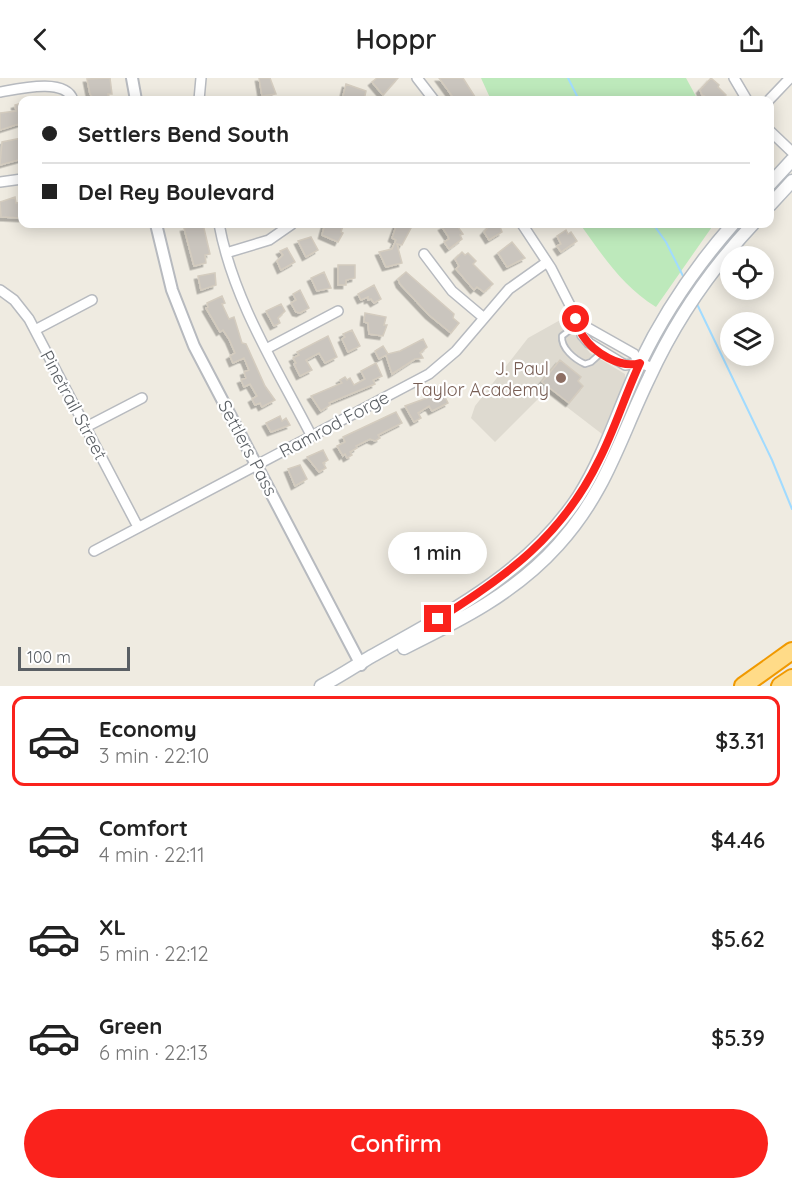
<!DOCTYPE html>
<html lang="en">
<head>
<meta charset="utf-8">
<style>
  body { margin:0; font-family:Quicksand,sans-serif; background:#f6f6f6; color:#222; height:100vh; display:flex; flex-direction:column; font-size:22px; white-space:nowrap }
  * { box-sizing:border-box; margin:0 }
  p { font-size:20px; color:#767676 }
  .icon { flex:none; width:33px; height:33px; fill:none; stroke:currentColor; stroke-width:2; stroke-linecap:round; stroke-linejoin:round }
  .map { position:relative; height:608px; overflow:hidden }
  .panel { display:flex; flex-direction:column; background:#fff; flex:1 }
  .panel>* { flex:none }
  .hud { position:absolute; left:18px; top:18px; width:756px; height:132px; border-radius:12px; box-shadow:0 3px 15px #0003; display:grid; align-content:center; height:132px; padding:0 24px; background:#fff }
  .controls { position:absolute; left:720px; top:168px; display:grid; gap:12px }
  .controls a { display:grid; place-items:center; width:54px; height:54px; border-radius:50%; background:#fff; box-shadow:0 3px 15px #0003; font-size:30px }
  .scale { position:absolute; left:18px; bottom:15px; width:112px; box-sizing:border-box; padding-left:6px; border:3px solid #5a5f64; border-top:0; font-size:16px; line-height:21px; white-space:nowrap; color:#5a5f64; -webkit-text-stroke:4px #fff; paint-order:stroke }
  .end { position:absolute; width:27px; height:27px; margin:-14px; border:8px solid #fa221c; background:#fff; box-shadow:0 0 0 3px #fff }
  .from { border-radius:50% }
  .bubble { position:absolute; height:42px; border-radius:21px; background:#fff; box-shadow:0 3px 15px #0003; font-size:20px; font-weight:600; line-height:42px; text-align:center }
  .hud b { display:flex; align-items:center; gap:21px; height:57px; font-size:22px }
  .hud b+b { border-top:2px solid #e0e0e0 }
  .hud i { width:15px; height:15px; background:#222 }
  ul { padding:10px 0 0; list-style:none }
  li { display:flex; align-items:center; gap:18px; height:90px; margin:0 12px 9px; padding:0 12px; border:3px solid transparent; border-radius:12px }
  li div { flex:1 }
  li b { display:block; font-size:22px }
  li em { font-style:normal; font-weight:600 }
  li.current { border-color:#fa221c }
  li>.icon { width:54px; height:54px; stroke-width:1.5 }
  .cta { display:flex; gap:12px; margin-top:auto; padding:12px 24px }
  .cta a { flex:1; height:69px; border-radius:36px; background:#fa221c; color:#fff; font-size:24px; font-weight:600; line-height:69px; text-align:center }
  header { display:flex; justify-content:space-between; align-items:center; height:78px; padding:0 24px; background:#fff; font-size:27px; font-weight:600 }
  .map>svg:first-child { display:block }
  .education { fill:#dedad0 }
  .green { fill:#bde9bb }
  .lines { fill:none; stroke-linecap:round; stroke-linejoin:round }
  .stream { stroke:#a1dbff; stroke-width:2 }
  .building { fill:#cac5be; stroke:#d4ccbf; stroke-width:1.5; filter:url(#shadow) }
  .service-casing { stroke:#b7babf; stroke-width:8 }
  .minor-casing { stroke:#b7babf; stroke-width:12 }
  .tertiary-casing { stroke:#b7babf; stroke-width:14 }
  .secondary-casing { stroke:#b7bcc2; stroke-width:15 }
  .motorway-casing { stroke:#f09900; stroke-width:20 }
  .service { stroke:#fff; stroke-width:4.5 }
  .minor { stroke:#fff; stroke-width:9 }
  .tertiary { stroke:#fff; stroke-width:10 }
  .secondary { stroke:#fff; stroke-width:12 }
  .motorway { stroke:#ffdb88; stroke-width:16 }
  .route { stroke:#fa221c; stroke-width:8 }
  .education-dot { fill:#8d6e63; stroke:#fff; stroke-width:2 }
  .labels { text-anchor:middle; dominant-baseline:central; stroke-width:4.5; stroke-linejoin:round; paint-order:stroke }
  .education-label { font-size:18px; fill:#785e54; stroke:#fff; text-anchor:end }
  .street-label { font-size:18px; fill:#5a5f64; stroke:#fff }
</style>
</head>
<body>
<header><svg class="icon" aria-label="back" viewBox="0 0 24 24"><path d="M15 5l-7 7 7 7"/></svg>Hoppr<svg class="icon" aria-label="share" viewBox="0 0 24 24"><path d="M12 15V3M7 8l5-5 5 5M5 13v7h14v-7"/></svg></header>
<div class="map">
<svg width="792" height="608" viewBox="0 0 792 608">
  <defs>
    <filter id="shadow"><feDropShadow dx="-3.5" dy="3.5" stdDeviation="0" flood-color="#0004"/></filter>
  </defs>
  <rect width="100%" height="100%" fill="#efebe1"/>
  <path class="education" d="M562 241 590 275 625 296V303L602 356 546 313 495 364 471 340 475 328 528 260Z"/>
  <path class="green" d="M481 0H686L698 22H491Z
    M580 146H714L656 229C622 208 603 178 580 146Z"/>
  <g class="lines">
    <path class="stream" d="M568 0 579 22
      M653 146 666 164 684 200
      M696 224 772 382 792 431"/>
  </g>
  <path class="building" d="M110 0 112 16H108V20L94 21 90 16 87 1Z
    M259 0H270L276 16 262 18Z
    M377 0H398L383 17 372 4Z
    M439 0H463L477 22H455Z
    M711 0 719 7 718 9 726 17 721 22H706L708 20 702 17 700 12Z
    M346 6 366 13 364 22H342Z
    M22 25V45L0 52V35L16 33 15 27Z
    M22 60V81L0 87 2 64Z
    M15 119 16 125 21 124 22 140 1 139 0 124Z
    M195 146H203L210 176 205 177 206 185 194 188 184 150 195 148Z
    M325 146 343 148 341 154 343 155 338 164 322 157Z
    M397 146 412 148 402 167 397 166 402 185 386 189 379 174 392 171 396 162 392 160Z
    M448 146H456L463 156 460 157 462 161 449 171 444 164 449 161 448 158 442 149Z
    M491 146H499L502 154 489 162 484 154Z
    M566 152 568 156 571 154 577 163 561 174 557 168 561 166 557 158Z
    M311 159 318 172 306 179 298 163Z
    M512 164 525 180 507 189 498 175Z
    M287 170 295 184 281 192 277 183 283 177 280 173Z
    M462 174 465 177 468 175 476 183 473 186 493 206 484 214 477 209 474 212 456 191 459 188 455 181Z
    M338 187H355V200L346 202V207H338Z
    M324 194 331 210 317 213 311 200Z
    M406 194 454 236 453 240 459 245 451 255 429 237 400 206 398 201Z
    M215 195 216 207 201 212 198 198Z
    M374 207 381 221 374 225 371 221 368 222V219L361 222 358 216Z
    M300 212 309 230 300 235 296 234 291 225 296 222 293 216Z
    M222 218 225 225 222 226 229 241 234 239 242 265 246 266 265 308 275 322 262 329 260 325 255 327 252 321 257 318 250 306 244 309 241 302 246 300 244 294 249 292 244 280 233 285 230 278 235 275 229 261 223 252 220 254 206 230 208 229 207 225Z
    M281 226 285 233 278 240 280 245 274 248 266 233Z
    M365 235 386 239 384 247H387L383 258 369 256 368 245 364 244Z
    M352 252 360 268 348 274 342 261 345 259 343 256Z
    M328 258 337 279 325 285 319 275 306 282 312 292 300 298 294 286 296 285 293 280 299 277 297 274Z
    M423 261 427 269 420 275 423 280 415 281 392 296 386 277 379 281 375 273 383 268 388 276 400 273Z
    M560 282 581 299 578 303 583 308 569 325 542 304Z
    M376 285 382 298 373 302 375 306 329 325 330 327 321 333 311 318 342 305 340 302 345 299 347 302 350 300 354 307 365 301 361 293Z
    M439 308 448 325 432 333 429 328 418 335 421 340 414 344 405 328 435 317 432 311Z
    M396 334 402 345 378 357 380 360 375 363 370 361 356 368 357 370 350 374 352 377 347 380 345 376 343 378 337 368 345 364 343 359Z
    M280 338 282 343 286 340 290 347 271 354 266 345Z
    M323 372 328 382 323 385 326 390 319 394 307 379Z
    M300 387 307 401 295 408 288 391Z"/>
  <g class="lines">
    <g class="service-casing">
      <path id="service" d="M579 245 562 258C561 270 574 281 585 286L591 284 601 275"/>
    </g>
    <g class="minor-casing">
      <path id="minor" d="M417 0 434 22
        M734 0 747 22
        M0 14C22 10 66 0 73 22
        M199 22 201 0
        M769 22 790 0
        M770 53 792 74
        M0 104 22 101
        M219 146C233 222 276 289 311 357
        M522 146 551 190 579 245 582 257 589 265 625 287 640 285 653 290
        M226 175 269 162 292 146
        M424 176 452 213 484 240
        M0 212 14 222 29 241 138 449
        M579 245 634 276 640 285
        M35 252 92 222
        M266 271 338 233
        M86 349 142 320
        M94 473 429 296 456 273 509 211 547 184"/>
    </g>
    <g class="tertiary-casing">
      <path id="tertiary" d="M132 0 136 22
        M156 146 172 212 194 268 361 587"/>
    </g>
    <g class="secondary-casing">
      <path id="secondary" d="M770 106 792 82
        M770 127 792 103
        M404 570C461 542 515 515 558 467 606 414 619 362 649 300 675 243 710 192 753 146
        M321 608C339 599 355 588 372 578 449 535 529 494 579 418 605 377 619 330 640 285 664 235 696 188 733 146"/>
    </g>
    <g class="motorway-casing">
      <path id="motorway" d="M743 608 792 573
        M780 608 792 600"/>
    </g>
    <use href="#service" class="service"/>
    <use href="#minor" class="minor"/>
    <use href="#tertiary" class="tertiary"/>
    <use href="#secondary" class="secondary"/>
    <use href="#motorway" class="motorway"/>
  </g>
  <g class="lines">
    <path class="route" d="M438 541C507 498 562 458 599 382 615 351 625 317 640 285 621 291 594 275 583 258 579 253 580 246 576 241"/>
  </g>
  <circle class="education-dot" cx="561" cy="300" r="6"/>
  <g class="labels">
    <g class="education-label">
      <text x="549" y="290">J. Paul<tspan x="549" dy="21">Taylor Academy</tspan></text>
    </g>
    <g class="street-label">
      <text transform="translate(74 327) rotate(62)">Pinetrail Street</text>
      <text transform="translate(334 346) rotate(-28)">Ramrod Forge</text>
      <text transform="translate(248 370) rotate(62)">Settlers Pass</text>
    </g>
  </g>
</svg>
<div class="controls">
<a><svg class="icon" aria-label="locate" viewBox="0 0 24 24"><circle cx="12" cy="12" r="6"/><path d="M12 2v4M12 18v4M2 12h4M18 12h4"/></svg></a>
<a><svg class="icon" aria-label="layers" viewBox="0 0 24 24"><path d="M12 4l9 5-9 5-9-5zM3 14l9 5 9-5"/></svg></a>
</div>
<div class="scale">100 m</div>
<i class="end from" style="left:576px;top:241px"></i>
<i class="end" style="left:438px;top:541px"></i>
<div class="bubble" style="left:388px;top:454px;width:99px">1 min</div>
<div class="hud">
<b><i class="from"></i>Settlers Bend South</b>
<b><i></i>Del Rey Boulevard</b>
</div>
</div>
<section class="panel">
<ul>
<li class="current"><svg class="icon" aria-label="car" viewBox="0 0 24 24"><path d="M5 17H2v-5l4-1 3-4h7l3 4 3 1v5h-3M9 17h6M6 11h13"/><circle cx="7" cy="17" r="2"/><circle cx="17" cy="17" r="2"/></svg><div><b>Economy</b><p>3 min · 22:10</p></div><em>$3.31</em></li>
<li><svg class="icon" aria-label="car" viewBox="0 0 24 24"><path d="M5 17H2v-5l4-1 3-4h7l3 4 3 1v5h-3M9 17h6M6 11h13"/><circle cx="7" cy="17" r="2"/><circle cx="17" cy="17" r="2"/></svg><div><b>Comfort</b><p>4 min · 22:11</p></div><em>$4.46</em></li>
<li><svg class="icon" aria-label="car" viewBox="0 0 24 24"><path d="M5 17H2v-5l4-1 3-4h7l3 4 3 1v5h-3M9 17h6M6 11h13"/><circle cx="7" cy="17" r="2"/><circle cx="17" cy="17" r="2"/></svg><div><b>XL</b><p>5 min · 22:12</p></div><em>$5.62</em></li>
<li><svg class="icon" aria-label="car" viewBox="0 0 24 24"><path d="M5 17H2v-5l4-1 3-4h7l3 4 3 1v5h-3M9 17h6M6 11h13"/><circle cx="7" cy="17" r="2"/><circle cx="17" cy="17" r="2"/></svg><div><b>Green</b><p>6 min · 22:13</p></div><em>$5.39</em></li>
</ul>
<div class="cta"><a>Confirm</a></div>
</section>
</body>
</html>
